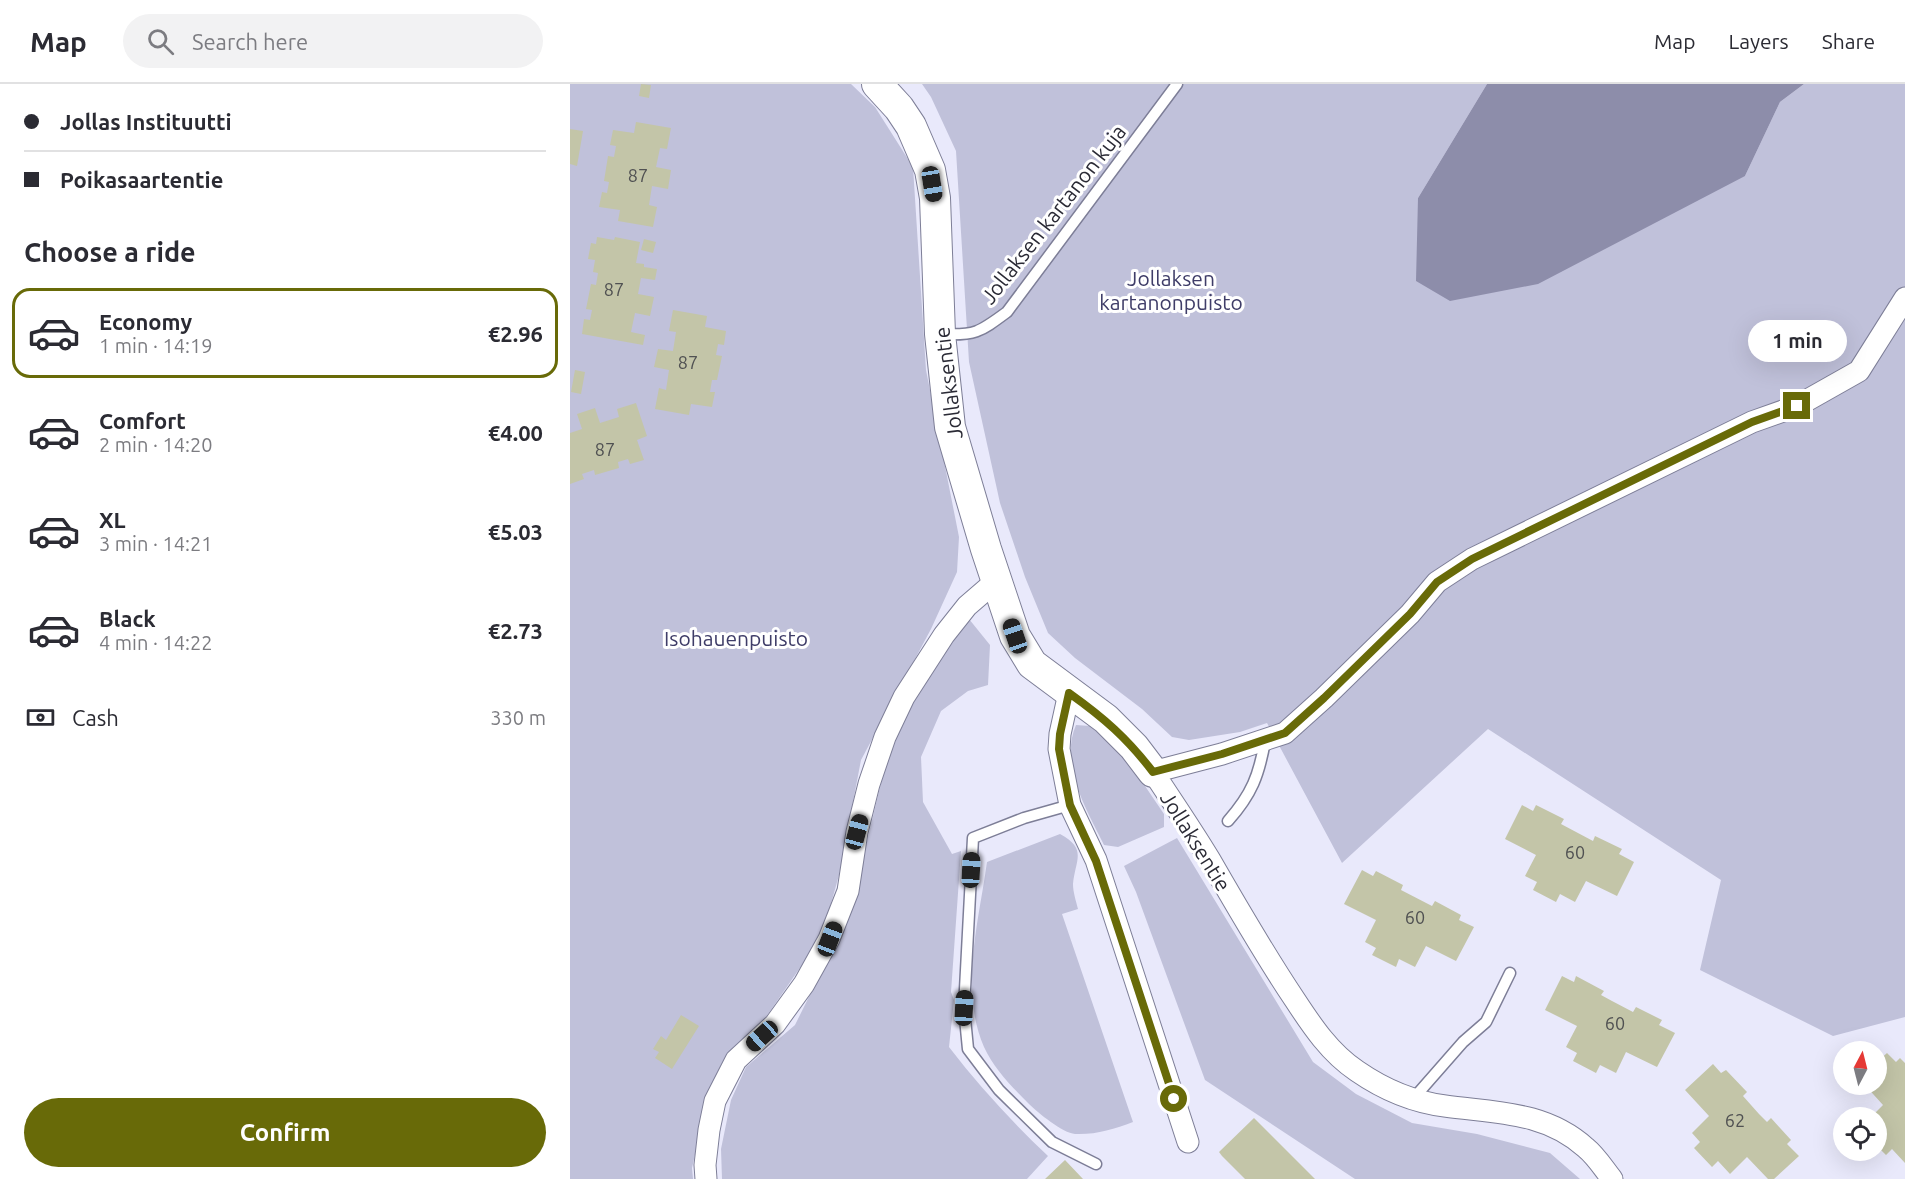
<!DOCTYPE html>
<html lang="en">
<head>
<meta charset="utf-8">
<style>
  body { margin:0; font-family:Ubuntu,sans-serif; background:#f2f2f3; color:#2b2b33; height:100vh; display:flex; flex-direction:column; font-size:22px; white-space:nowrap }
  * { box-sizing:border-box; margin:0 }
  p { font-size:20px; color:#7c7c81 }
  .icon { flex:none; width:33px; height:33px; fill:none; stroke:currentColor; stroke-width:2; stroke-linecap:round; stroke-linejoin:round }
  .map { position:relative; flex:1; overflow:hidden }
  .side { display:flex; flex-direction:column; background:#fff; width:570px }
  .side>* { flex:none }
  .top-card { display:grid; align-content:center; height:132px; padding:0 24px; background:#fff }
  .needle { width:39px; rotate:7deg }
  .buttons { position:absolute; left:1263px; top:957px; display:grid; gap:12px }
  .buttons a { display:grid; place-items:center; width:54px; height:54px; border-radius:50%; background:#fff; box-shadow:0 6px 24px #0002; font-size:30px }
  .end { position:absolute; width:27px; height:27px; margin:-14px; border:8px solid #686a08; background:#fff; box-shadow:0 0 0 3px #fff }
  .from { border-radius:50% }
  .bubble { position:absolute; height:42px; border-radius:21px; background:#fff; box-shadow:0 6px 24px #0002; font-size:20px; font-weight:700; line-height:42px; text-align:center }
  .car { position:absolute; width:18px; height:36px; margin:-18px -9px; border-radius:8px; box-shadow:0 0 4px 2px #0007; background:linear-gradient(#222 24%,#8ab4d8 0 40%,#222 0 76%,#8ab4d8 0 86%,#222 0) }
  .top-card b { display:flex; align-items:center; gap:21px; height:57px; font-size:22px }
  .top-card b+b { border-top:2px solid #e1e1e2 }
  .top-card i { width:15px; height:15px; background:#2b2b33 }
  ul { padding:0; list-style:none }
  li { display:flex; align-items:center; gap:18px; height:90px; margin:0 12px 9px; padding:0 12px; border:3px solid transparent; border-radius:18px }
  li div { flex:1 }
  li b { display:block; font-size:22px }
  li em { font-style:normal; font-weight:700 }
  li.on { border-color:#686a08 }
  li>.icon { width:54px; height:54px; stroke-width:1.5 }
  h2 { padding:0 24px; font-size:27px; line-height:72px }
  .pay { display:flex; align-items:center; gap:15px; height:66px; padding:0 24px; font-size:22px }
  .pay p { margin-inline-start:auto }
  .button { display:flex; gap:12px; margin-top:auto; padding:12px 24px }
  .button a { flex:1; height:69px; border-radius:36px; background:#686a08; color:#fff; font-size:24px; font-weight:700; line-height:69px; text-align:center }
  header { display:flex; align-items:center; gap:36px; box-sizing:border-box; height:84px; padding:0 30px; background:#fff; border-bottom:2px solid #e1e1e2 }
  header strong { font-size:28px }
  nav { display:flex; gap:33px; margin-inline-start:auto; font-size:21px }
  .search { width:420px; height:54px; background:#f2f2f3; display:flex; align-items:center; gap:15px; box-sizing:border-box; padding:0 21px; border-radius:33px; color:#7c7c81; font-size:22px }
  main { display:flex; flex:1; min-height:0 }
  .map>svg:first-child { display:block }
  .green { fill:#c0c1da }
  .water { fill:#8d8daa }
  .building { fill:#c3c5a8 }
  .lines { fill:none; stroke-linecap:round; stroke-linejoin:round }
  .lane-casing { stroke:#7d7e97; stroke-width:13 }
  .street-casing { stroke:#7d7e97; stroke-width:23 }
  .secondary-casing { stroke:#7d7e97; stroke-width:32 }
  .lane { stroke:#fff; stroke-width:10 }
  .street { stroke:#fff; stroke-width:21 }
  .secondary { stroke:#fff; stroke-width:30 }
  .route { stroke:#686a08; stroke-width:8 }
  .labels { text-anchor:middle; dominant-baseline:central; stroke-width:6; stroke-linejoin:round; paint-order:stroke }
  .number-label { font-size:18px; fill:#505152 }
  .street-label { font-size:21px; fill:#2a2a35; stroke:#fff }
  .park-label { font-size:21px; fill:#3f3d68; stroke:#fff }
</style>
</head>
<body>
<header>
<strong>Map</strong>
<div class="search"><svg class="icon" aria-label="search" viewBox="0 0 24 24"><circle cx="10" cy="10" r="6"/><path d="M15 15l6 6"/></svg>Search here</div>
<nav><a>Map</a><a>Layers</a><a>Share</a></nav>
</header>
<main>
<section class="side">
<div class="top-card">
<b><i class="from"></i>Jollas Instituutti</b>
<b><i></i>Poikasaartentie</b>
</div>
<h2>Choose a ride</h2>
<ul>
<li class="on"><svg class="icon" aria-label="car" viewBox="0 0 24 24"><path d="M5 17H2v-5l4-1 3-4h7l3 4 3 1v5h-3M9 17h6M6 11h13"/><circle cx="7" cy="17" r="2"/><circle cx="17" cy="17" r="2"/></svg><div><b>Economy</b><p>1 min · 14:19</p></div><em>€2.96</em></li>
<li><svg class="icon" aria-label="car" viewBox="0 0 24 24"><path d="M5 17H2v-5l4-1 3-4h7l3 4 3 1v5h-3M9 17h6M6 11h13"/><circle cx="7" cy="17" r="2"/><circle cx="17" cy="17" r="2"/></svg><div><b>Comfort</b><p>2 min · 14:20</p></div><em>€4.00</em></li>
<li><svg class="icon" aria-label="car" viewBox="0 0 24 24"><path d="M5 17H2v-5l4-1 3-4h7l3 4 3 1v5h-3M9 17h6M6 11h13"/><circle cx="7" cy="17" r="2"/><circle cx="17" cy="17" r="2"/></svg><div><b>XL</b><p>3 min · 14:21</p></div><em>€5.03</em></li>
<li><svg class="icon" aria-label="car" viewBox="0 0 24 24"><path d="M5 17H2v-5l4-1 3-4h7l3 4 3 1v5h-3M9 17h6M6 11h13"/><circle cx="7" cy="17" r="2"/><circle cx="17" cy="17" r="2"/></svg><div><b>Black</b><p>4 min · 14:22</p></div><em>€2.73</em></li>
</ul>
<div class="pay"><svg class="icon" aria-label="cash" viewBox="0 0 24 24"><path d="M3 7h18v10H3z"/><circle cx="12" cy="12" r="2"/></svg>Cash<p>330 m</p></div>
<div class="button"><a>Confirm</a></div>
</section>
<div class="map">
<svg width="1335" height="1095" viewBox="0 0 1335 1095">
  <rect width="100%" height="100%" fill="#e9e9fb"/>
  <path class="green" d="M0 0H281L305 23 343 83 356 286 389 453 387 488 361 545 291 676 269 791 252 852 196 933 159 973 139 1008 122 1084 123 1095H0Z
    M352 0H917L848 114 1175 92 1210 18 1234 0H1335V933L1263 952 1130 886 1151 796 918 645 772 779 697 639 670 648 619 656 602 653 572 625 505 574 478 549 455 493 430 419 399 278 386 67 361 13Z
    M399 535 420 561 418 601 398 607 371 627 351 673 353 718 382 770 391 767 381 908 384 916 379 963C409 1002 442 1038 478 1072L457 1095H152L151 1065 161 1016 176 983 225 941 279 832 317 674 347 601Z
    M506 641 520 642 556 674 594 730V743L548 763 534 761C517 726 489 681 506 641Z
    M490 750C518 765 505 776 503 800 503 808 506 817 508 825L492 830 563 1038C544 1045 525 1051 505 1050 493 1049 468 1029 459 1020 443 1004 424 985 414 963 389 905 409 837 417 778Z
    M607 754 743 978 786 1010 842 1039 907 1050 980 1069 1010 1095H785L635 996 566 808 554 782Z"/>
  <path class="water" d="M917 0H1234L1210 18 1175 92 968 200 880 217 846 197 848 114Z"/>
  <path class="building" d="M71 0 81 1 79 14 69 12Z
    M66 38 101 44 97 65 90 64 86 83 101 86 98 105 82 102 79 121 87 123 83 143 48 137 50 126 29 123 32 108 37 109 39 98 34 97 38 72 44 73 46 62 40 61 43 46 64 49Z
    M0 45 13 47 7 82 0 80Z
    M27 153 44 156 45 153 70 158 66 179 74 180V183L87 185 85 196 71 194 68 210 84 213 80 232 65 229 61 248 75 251 73 261 12 250 14 235 20 236 22 226 16 225 21 200 26 201 28 189 23 188 25 176 18 175 21 159 26 160Z
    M74 155 86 158 83 169 71 166Z
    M103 226 137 232 135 243 156 247 154 261 148 260 146 271 152 272 147 296H142L140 308H145L142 323 121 320 119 331 85 325 89 304 96 306 99 286 84 283 88 265 103 267 106 248 99 247Z
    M5 286 15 288 11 310 1 308Z
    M66 319 77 352 67 356 74 376 60 380 58 375 48 378 49 384 25 391 24 386 12 390 14 395 0 400V349L12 345 7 330 25 324 30 339 49 333 47 325Z
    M952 721 963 727 966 721 994 735 991 740 1023 757 1025 752 1052 765 1049 770 1064 778 1047 812 1016 797 1005 818 990 810 986 818 963 806 967 798 955 792 966 771 935 755Z
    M792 786 803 792 806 787 833 801 831 806 862 822 865 817 891 831 889 836 904 843 886 877 856 862 845 883 829 875 826 883 802 871 806 864 795 858 806 836 774 820Z
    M992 892 1004 898 1006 892 1034 907 1031 911 1042 917 1063 928 1066 923 1092 936 1089 941 1105 949 1087 983 1056 968 1046 989 1030 981 1026 989 1003 977 1007 969 996 963 1007 942 975 926Z
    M111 931 129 942 102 985 85 974 89 968 83 965 91 952 96 956Z
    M1317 969 1326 978 1330 974 1335 979V1079L1322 1065 1316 1071 1306 1061V1034H1300L1313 1021 1294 1000H1306V979Z
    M1143 980 1151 989 1156 986 1177 1008 1173 1012 1189 1030 1197 1038 1201 1034 1221 1056 1217 1060 1229 1072 1204 1095H1198L1177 1073 1160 1090 1148 1077 1142 1083 1124 1064 1130 1058 1122 1049 1139 1032 1115 1006Z
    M684 1034 745 1095H675L652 1072 649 1068Z
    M495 1076 513 1095H475Z"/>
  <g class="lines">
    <g class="lane-casing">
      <path id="lane" d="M371 250C405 252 410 248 437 228L607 0
        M500 721 454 734 403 754 394 924 398 965 429 1006 482 1058 526 1080
        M658 737C682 710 689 691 695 657
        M843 1015 893 958 916 938 940 889"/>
    </g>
    <g class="street-casing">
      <path id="street" d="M499 609 490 650 489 665 500 721 526 776 618 1058
        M136 1095 135 1081 139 1046 145 1017 166 976 205 940 234 900 259 855 278 807 287 748 299 700 315 653 334 613 374 551 397 522 426 497
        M1042 1095C1034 1085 1026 1072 1016 1064 975 1027 925 1029 875 1022 843 1018 813 1005 787 987 760 969 742 942 725 916 694 870 667 823 640 776 622 746 602 717 583 688L652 670 715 649 754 614 840 530 867 498 902 475 1182 338 1227 322 1289 287 1335 214"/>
    </g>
    <g class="secondary-casing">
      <path id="secondary" d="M307 0 329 24 341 42 360 86 365 114 370 250 380 343 416 465 445 552 462 580 536 635 564 663 583 688"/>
    </g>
    <use href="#lane" class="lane"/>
    <use href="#street" class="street"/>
    <use href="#secondary" class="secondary"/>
  </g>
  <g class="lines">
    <path class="route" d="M604 1015 526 777 500 721 489 665 490 650 499 609C534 634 557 654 583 688L652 670 715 649 754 614 840 530 867 498 902 475 1182 338 1227 322"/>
  </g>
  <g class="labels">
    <g class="number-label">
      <text x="68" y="91">87</text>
      <text x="44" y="205">87</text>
      <text x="118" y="278">87</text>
      <text x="35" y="365">87</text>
      <text x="1005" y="768">60</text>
      <text x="845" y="833">60</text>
      <text x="1045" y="939">60</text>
      <text x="1165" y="1036">62</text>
    </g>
    <g class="street-label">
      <text transform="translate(483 130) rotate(-52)">Jollaksen kartanon kuja</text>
      <text transform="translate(378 299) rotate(-97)">Jollaksentie</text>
      <text transform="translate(626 757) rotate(58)">Jollaksentie</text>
    </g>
    <g class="park-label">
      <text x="601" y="194">Jollaksen<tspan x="601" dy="24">kartanonpuisto</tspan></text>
      <text x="166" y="554">Isohauenpuisto</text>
    </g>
  </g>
</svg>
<div class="buttons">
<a><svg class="needle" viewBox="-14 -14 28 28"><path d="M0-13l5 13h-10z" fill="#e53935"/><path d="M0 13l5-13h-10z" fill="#7c7c81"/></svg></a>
<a><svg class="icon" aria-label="locate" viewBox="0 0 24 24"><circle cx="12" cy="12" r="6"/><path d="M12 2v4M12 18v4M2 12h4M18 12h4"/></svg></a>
</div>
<i class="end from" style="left:604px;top:1015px"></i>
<i class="end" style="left:1227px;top:322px"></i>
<div class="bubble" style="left:1178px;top:236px;width:99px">1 min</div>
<i class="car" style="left:362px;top:100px;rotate:171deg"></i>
<i class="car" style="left:445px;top:552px;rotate:341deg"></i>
<i class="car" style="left:287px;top:748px;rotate:15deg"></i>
<i class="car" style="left:401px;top:786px;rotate:3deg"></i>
<i class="car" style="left:260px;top:855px;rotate:21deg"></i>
<i class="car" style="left:394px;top:924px;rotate:3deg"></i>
<i class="car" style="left:192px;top:952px;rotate:228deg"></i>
</div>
</main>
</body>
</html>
